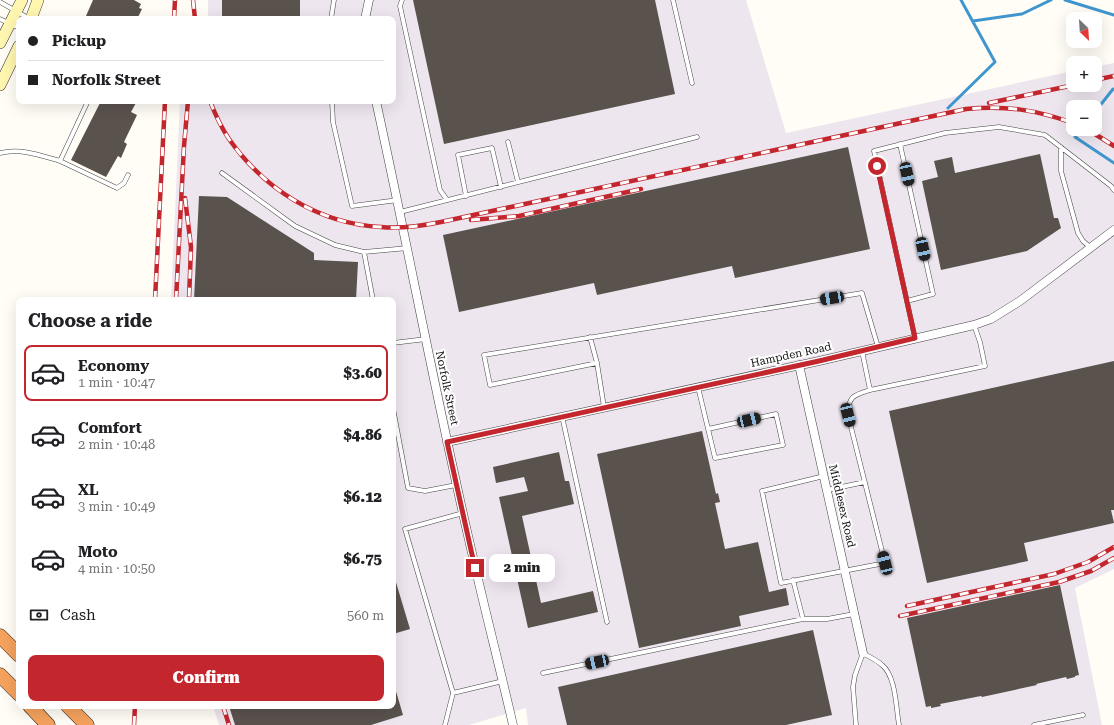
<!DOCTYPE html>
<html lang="en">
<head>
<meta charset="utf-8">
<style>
  body { margin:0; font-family:"Roboto Serif",serif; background:#f6f6f6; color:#202124; height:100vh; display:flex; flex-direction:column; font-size:15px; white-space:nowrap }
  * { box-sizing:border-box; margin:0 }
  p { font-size:13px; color:#757577 }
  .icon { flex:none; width:22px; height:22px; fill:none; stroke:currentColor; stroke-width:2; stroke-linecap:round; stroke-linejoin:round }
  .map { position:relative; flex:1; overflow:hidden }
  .drawer { position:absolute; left:16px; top:297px; width:380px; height:412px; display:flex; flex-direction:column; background:#fff; border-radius:8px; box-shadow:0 4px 16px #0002 }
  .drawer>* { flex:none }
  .banner { position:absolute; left:16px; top:16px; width:380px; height:88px; border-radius:8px; box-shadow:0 4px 16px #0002; display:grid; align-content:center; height:88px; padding:0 12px; background:#fff }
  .needle { width:26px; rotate:155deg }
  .buttons { position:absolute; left:1066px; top:12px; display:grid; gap:8px }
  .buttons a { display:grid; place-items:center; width:36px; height:36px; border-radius:8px; background:#fff; box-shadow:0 4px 16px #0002; font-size:20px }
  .end { position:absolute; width:18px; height:18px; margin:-9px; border:5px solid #c4262e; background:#fff; box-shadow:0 0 0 2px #fff }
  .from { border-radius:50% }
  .bubble { position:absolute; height:28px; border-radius:8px; background:#fff; box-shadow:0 4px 16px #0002; font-size:13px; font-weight:800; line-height:28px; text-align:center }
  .car { position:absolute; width:12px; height:24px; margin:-12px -6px; border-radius:5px; box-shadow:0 0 3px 1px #0007; background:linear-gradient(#222 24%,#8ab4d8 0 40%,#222 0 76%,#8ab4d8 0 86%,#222 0) }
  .banner b { display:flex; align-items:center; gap:14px; height:38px; font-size:15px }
  .banner b+b { border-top:1px solid #e0e0e0 }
  .banner i { width:10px; height:10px; background:#202124 }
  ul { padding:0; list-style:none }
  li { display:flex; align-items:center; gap:12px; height:56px; margin:0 8px 6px; padding:0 4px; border:2px solid transparent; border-radius:8px }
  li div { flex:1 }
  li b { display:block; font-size:15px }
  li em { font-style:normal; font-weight:800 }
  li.on { border-color:#c4262e }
  li>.icon { width:36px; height:36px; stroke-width:1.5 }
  h2 { padding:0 12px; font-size:18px; line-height:48px }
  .pay { display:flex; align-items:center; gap:10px; height:44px; padding:0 12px; font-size:15px }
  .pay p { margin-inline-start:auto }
  .button { display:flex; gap:8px; margin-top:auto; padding:8px 12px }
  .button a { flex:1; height:46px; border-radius:8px; background:#c4262e; color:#fff; font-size:16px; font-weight:800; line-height:46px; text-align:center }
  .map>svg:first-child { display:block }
  .industrial { fill:#eee6ef; fill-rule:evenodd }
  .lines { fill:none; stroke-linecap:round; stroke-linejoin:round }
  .stream { stroke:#3f96cf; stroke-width:3 }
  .building { fill:#5a524d }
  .lane-casing { stroke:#444; stroke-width:5 }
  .street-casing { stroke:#444; stroke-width:9 }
  .secondary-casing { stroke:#333; stroke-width:12 }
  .highway-casing { stroke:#222; stroke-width:15 }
  .lane { stroke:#fff; stroke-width:4 }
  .street { stroke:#fff; stroke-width:8 }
  .secondary { stroke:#fff6b0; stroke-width:11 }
  .highway { stroke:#f5a25d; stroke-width:14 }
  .rail-casing { stroke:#c4262e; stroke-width:4.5 }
  .rail { stroke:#fff; stroke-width:3; stroke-dasharray:9; stroke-linecap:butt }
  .route { stroke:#c4262e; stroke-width:5 }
  .labels { text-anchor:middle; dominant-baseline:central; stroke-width:4; stroke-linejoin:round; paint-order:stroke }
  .street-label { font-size:11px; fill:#111; stroke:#fff }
</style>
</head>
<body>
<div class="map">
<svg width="1114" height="725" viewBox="0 0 1114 725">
  <rect width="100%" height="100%" fill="#fffdf5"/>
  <path class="industrial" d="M208 0H746L786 133 1073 71V85H1095V67L1114 63V569L1075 588 1102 725H528L526 708 469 725H219L213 706H393V300H171L180 101H393V19H208ZM1073 107H1095V129H1073Z"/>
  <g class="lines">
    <path class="stream" d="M1065 0 1114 15
      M973 21 1022 14 1051 0
      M948 108 995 62 961 0
      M1095 112 1113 89
      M1080 131 1075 137 1114 163"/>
  </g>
  <path class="building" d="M93 0H134L141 4 139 8 142 9 137 19H92L86 16Z
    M222 0H300V19H222Z
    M413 0H655L675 94 444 144Z
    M101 101H137L131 112 137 115 124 142 127 144 121 158 118 156 106 177 71 160Z
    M848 147 870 249 735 278 732 266 597 295 594 283 459 312 443 235Z
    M1040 154 1054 218H1058L1061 228 1027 251 941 270 922 181 938 177 934 161 952 157 955 173Z
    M199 196 227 197 314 253V260L358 262 356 300H194Z
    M1114 361V510H1111L1114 523 1024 543 1028 561 927 583 889 411Z
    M702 431 716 494 718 493 720 502 715 503 725 549 758 542 769 592 786 588 789 605 739 616 741 626 639 648 597 454Z
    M559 452 565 481H569L574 504 522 516 541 603 593 591 598 612 528 628 499 497 528 491 524 477 496 483 493 467Z
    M393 579H395L410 629 393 634Z
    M1060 585 1079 675 1075 676V677L1067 679 1066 677 1036 684 1037 685 982 697 981 696 940 704 941 706 931 708V706L926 707 907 618Z
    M813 630 832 715 786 725H567L558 687Z
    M393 688H395L403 715 371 725H235L229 706H393Z"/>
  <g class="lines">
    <g class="lane-casing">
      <path id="lane" d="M402 0 400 6 440 190 447 200
        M673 0 692 83
        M0 2 30 19
        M0 19 19 28
        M331 19 334 0
        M88 101 60 161 117 188 124 183 128 175
        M332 101 333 122 352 206 398 200
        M508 142 518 182
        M900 144 933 294 907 301
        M1061 147V171L1078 233 1083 241 1091 248
        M0 153C21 148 39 155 60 161
        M222 173 295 226 335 245 364 252
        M466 196 458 155 492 148 501 187
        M400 212 697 137
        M373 300 364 252 408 248
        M590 337 597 363
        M915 338 874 151 945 133 999 127 1045 135 1111 186 1114 190
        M393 343 426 339
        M862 351 870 390
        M698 387 715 458 783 445 776 414 708 429
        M604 407 597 363 490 385 484 355 862 293 878 347
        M393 408 408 488 425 491 456 485
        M562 416 607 622
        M824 476 762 491 781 583 885 563 848 415C848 396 854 395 870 390L985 366 980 342 974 325
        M827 490 865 482
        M463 513 405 529 453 693 503 681
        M793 580 803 619H827L854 614
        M543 673 803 619
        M445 725 453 693
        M856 725 853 687 855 675 863 653C869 657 877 660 882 665 896 676 896 708 899 725
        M1034 725 1083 715"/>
    </g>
    <g class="street-casing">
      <path id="street" d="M365 19 369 0
        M376 101C409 252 437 403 472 553 485 611 500 668 513 725
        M799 365 863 653
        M447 442 819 361 974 325 991 319 1020 301 1114 230"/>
    </g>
    <g class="secondary-casing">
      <path id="secondary" d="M31 19 38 0
        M0 43 22 0
        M0 85 19 46"/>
    </g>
    <g class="highway-casing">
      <path id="highway" d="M0 636 19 655
        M0 675 19 694
        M30 706 48 725
        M68 706 87 725"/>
    </g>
    <use href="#lane" class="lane"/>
    <use href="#street" class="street"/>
    <use href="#secondary" class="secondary"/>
    <use href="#highway" class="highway"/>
    <g class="rail-casing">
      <path id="rail" d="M193 0 195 19
        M174 19 175 0
        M1095 80 1114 76
        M210 101C215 114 221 127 229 139 264 189 319 224 381 227 401 229 421 226 441 222L966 109C1006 105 1036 110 1073 123
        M989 103 1074 85
        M1087 129 1114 146
        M185 198 191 247 189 300
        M471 220 519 216 641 189
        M155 300 165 101
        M176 300 184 146 188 101
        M907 606 1054 574 1088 562 1114 547
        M900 616 1059 582 1091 571 1114 558
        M223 706 229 725
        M134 725 135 706"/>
    </g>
    <use href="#rail" class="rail"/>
  </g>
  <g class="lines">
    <path class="route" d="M475 568 447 442 819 361 915 338 877 166"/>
  </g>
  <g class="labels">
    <g class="street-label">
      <text transform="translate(791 355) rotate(-12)">Hampden Road</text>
      <text transform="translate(447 388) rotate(78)">Norfolk Street</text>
      <text transform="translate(842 506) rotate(77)">Middlesex Road</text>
    </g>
  </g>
</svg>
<div class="buttons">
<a><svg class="needle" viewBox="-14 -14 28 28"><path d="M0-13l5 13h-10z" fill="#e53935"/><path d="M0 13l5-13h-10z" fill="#757577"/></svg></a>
<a>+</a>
<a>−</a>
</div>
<i class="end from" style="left:877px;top:166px"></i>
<i class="end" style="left:475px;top:568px"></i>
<div class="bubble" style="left:489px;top:554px;width:66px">2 min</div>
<i class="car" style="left:907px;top:174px;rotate:168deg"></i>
<i class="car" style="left:923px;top:249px;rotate:168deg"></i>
<i class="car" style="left:832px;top:298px;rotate:261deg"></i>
<i class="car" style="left:848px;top:415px;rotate:166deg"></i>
<i class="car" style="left:749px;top:420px;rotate:77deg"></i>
<i class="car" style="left:885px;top:563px;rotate:346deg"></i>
<i class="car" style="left:597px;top:662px;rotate:258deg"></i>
<div class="banner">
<b><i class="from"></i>Pickup</b>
<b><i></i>Norfolk Street</b>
</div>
<section class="drawer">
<h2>Choose a ride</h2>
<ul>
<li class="on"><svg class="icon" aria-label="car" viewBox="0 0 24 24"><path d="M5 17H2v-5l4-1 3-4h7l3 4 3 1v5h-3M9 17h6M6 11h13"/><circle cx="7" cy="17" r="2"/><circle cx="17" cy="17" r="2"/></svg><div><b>Economy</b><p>1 min · 10:47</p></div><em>$3.60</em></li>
<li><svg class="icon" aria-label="car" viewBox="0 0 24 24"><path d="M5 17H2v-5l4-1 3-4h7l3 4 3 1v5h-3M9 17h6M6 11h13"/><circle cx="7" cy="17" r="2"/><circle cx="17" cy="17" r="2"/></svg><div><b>Comfort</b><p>2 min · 10:48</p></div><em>$4.86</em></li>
<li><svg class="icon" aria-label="car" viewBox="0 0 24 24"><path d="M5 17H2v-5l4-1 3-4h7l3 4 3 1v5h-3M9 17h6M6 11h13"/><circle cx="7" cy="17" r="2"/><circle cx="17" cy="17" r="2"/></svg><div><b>XL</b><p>3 min · 10:49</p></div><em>$6.12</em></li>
<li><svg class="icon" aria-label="car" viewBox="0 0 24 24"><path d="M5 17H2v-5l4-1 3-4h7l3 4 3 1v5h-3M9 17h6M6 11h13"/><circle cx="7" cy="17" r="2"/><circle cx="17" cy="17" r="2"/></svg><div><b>Moto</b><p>4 min · 10:50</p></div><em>$6.75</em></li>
</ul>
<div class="pay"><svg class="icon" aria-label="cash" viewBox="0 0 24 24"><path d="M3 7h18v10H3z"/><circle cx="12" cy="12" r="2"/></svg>Cash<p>560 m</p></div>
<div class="button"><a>Confirm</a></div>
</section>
</div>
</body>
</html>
